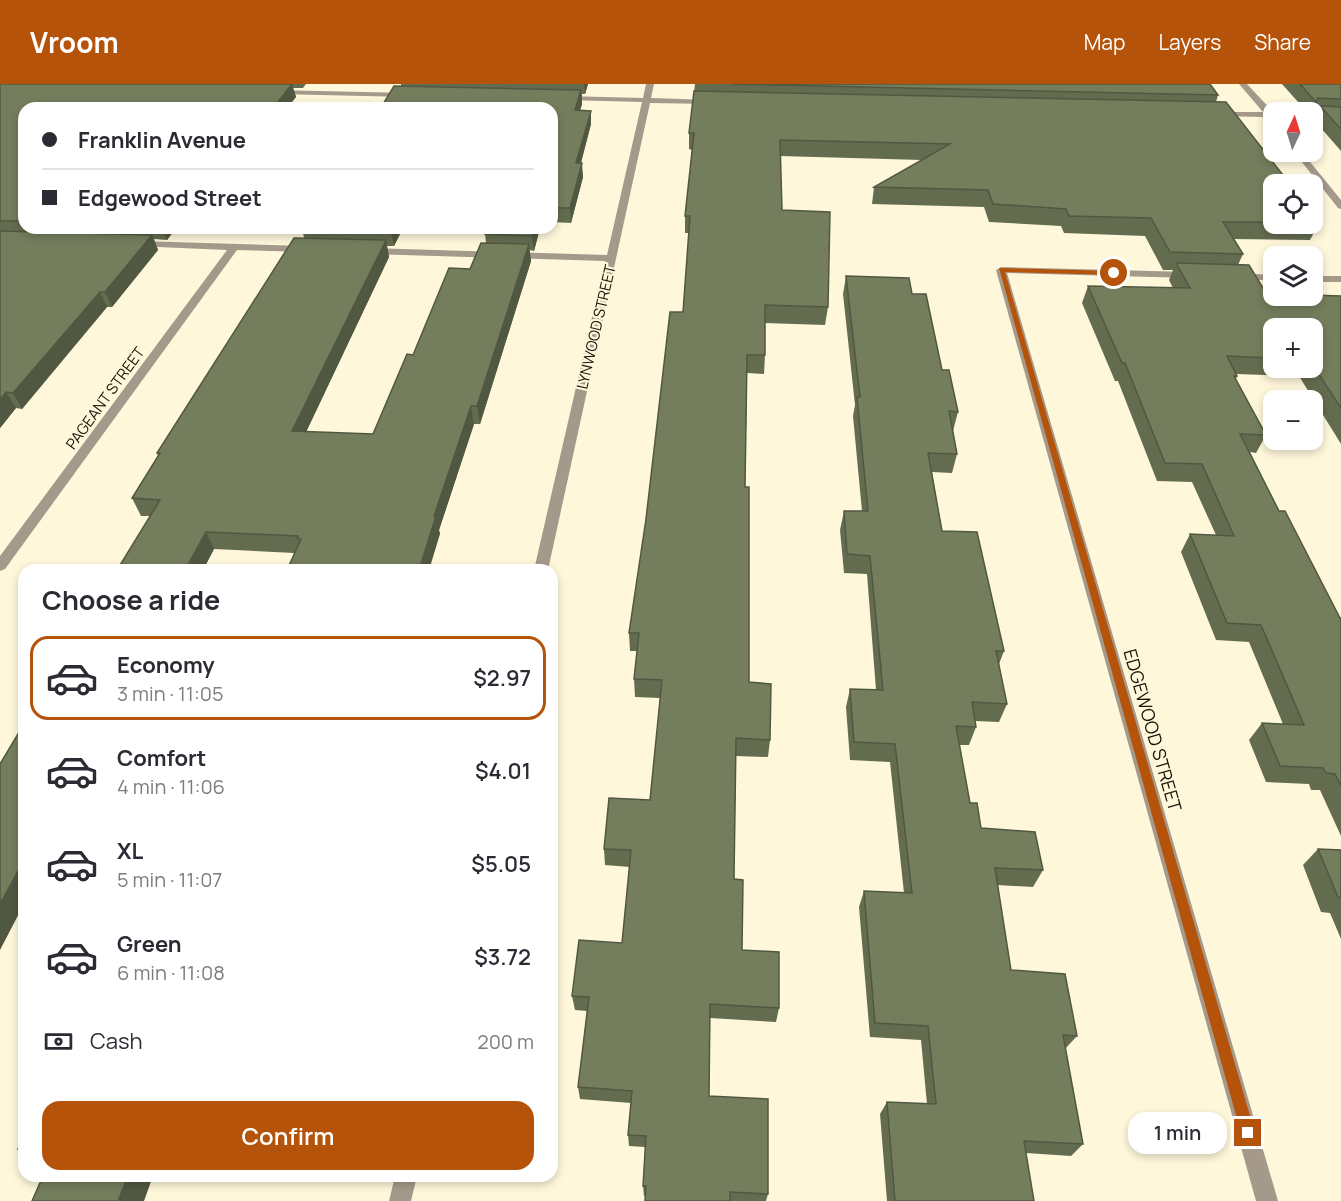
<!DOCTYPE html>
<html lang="en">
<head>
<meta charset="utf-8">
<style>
  body { margin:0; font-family:Manrope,sans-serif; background:#f7f7f7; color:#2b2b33; height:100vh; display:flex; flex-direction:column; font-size:22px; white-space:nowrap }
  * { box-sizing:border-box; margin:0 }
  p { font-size:20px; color:#7c7c81 }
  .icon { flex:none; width:33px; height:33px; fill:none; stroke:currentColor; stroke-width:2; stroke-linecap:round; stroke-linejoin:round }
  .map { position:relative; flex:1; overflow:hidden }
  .details { position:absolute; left:18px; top:480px; width:540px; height:618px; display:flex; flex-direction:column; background:#fff; border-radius:18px; box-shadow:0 3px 9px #0003 }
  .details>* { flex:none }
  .top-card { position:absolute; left:18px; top:18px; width:540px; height:132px; border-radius:18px; box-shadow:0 3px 9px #0003; display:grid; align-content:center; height:132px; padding:0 24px; background:#fff }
  .needle { width:39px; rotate:4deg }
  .controls { position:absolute; left:1263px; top:18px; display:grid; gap:12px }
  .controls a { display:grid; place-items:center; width:60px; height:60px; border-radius:12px; background:#fff; box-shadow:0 3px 9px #0003; font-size:30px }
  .end { position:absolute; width:27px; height:27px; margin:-14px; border:8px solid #b45309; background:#fff; box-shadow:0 0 0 3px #fff }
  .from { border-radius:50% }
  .bubble { position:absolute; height:42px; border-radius:18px; background:#fff; box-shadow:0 3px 9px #0003; font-size:20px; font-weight:600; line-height:42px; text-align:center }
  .top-card b { display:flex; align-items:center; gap:21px; height:57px; font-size:22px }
  .top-card b+b { border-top:2px solid #e1e1e2 }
  .top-card i { width:15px; height:15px; background:#2b2b33 }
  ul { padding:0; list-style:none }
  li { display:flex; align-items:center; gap:18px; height:84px; margin:0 12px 9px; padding:0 12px; border:3px solid transparent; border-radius:18px }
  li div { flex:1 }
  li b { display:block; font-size:22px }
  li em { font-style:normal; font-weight:600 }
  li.selected { border-color:#b45309 }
  li>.icon { width:54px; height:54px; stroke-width:1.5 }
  h2 { padding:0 24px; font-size:27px; line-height:72px }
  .pay { display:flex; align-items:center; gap:15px; height:66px; padding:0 24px; font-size:22px }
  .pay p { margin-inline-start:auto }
  .action { display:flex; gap:12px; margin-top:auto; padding:12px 24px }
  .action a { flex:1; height:69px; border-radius:18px; background:#b45309; color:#fff; font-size:24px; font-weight:600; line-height:69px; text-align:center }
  header { display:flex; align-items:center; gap:36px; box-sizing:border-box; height:84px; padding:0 30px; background:#b45309; color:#fff }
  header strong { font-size:28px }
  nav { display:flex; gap:33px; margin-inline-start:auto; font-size:21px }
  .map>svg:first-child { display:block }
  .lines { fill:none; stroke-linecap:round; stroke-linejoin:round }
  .street { fill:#a5998b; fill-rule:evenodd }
  .wall { fill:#646c50; fill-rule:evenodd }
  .shaded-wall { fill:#515841 }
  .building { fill:#747e5d; stroke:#515841; stroke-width:1.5 }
  .route { fill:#b45309 }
  .labels { text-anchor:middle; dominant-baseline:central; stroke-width:4.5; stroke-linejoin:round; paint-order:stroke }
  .far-street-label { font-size:15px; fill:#171407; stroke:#fef7da }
  .street-label { font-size:18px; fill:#171407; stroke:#fef7da }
</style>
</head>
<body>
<header>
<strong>Vroom</strong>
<nav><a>Map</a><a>Layers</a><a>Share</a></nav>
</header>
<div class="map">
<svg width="1341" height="1117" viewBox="0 0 1341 1117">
  <rect width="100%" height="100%" fill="#fef7da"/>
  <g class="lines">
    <path class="street" d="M646 0H654L651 14 711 16 715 18 711 20 650 19 548 486H534L605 177 369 170 364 167 369 164 607 171 642 18 564 16 560 14 564 12 643 14Z
      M1239 0H1247L1274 29V36L1267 33 1212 32 1211 30 1215 28H1263Z
      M273 6 408 9 412 11 408 13 276 10 272 8Z
      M1312 30 1341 31V35L1312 34Z
      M1294 68H1302L1341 116V125L1338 124Z
      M138 157 306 162 311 165 306 168 237 166 5 485 0 487V472L227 166 135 162V158Z
      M1001 183 1190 188 1195 191 1190 194 1007 189 1278 1117H1256L996 186Z
      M1238 189 1274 191V197L1234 194V190Z
      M1312 192H1341V198H1312Z
      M395 1092H417L411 1117H389Z"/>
  </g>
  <path class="wall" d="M0 0H306L303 4H293L296 13 291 19 382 22 401 2V0H588L585 10H582V20L580 26 591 27V40L581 79 583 93 571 139 552 138V24H24V144H176L167 156 154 155 158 166 112 223H107L22 325 16 324 0 344Z
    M695 0H1210L1218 11 1216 18 1274 100V140H1312V130L1319 139 1310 156 1234 155 1243 170 1238 181 1266 209 1341 212V360L1299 292 1236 290 1237 292 1236 295 1266 351 1256 369 1250 368 1279 427 1340 534H1341V752L1320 706H1311L1309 700 1266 698 1249 656 1262 639 1283 640 1249 558 1216 556 1181 468 1190 450 1216 451 1192 398 1157 397 1118 297H1115L1082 219 1088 202 1173 204 1169 196 1173 186H1163L1145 152 1064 149 1061 142 989 138 984 123 872 120 874 103 922 76 780 72 782 126 828 223 825 241 765 239V271L764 290 747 289 745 403 749 598 770 656 768 673 736 672 734 795 742 866 779 924 776 938 710 934 709 1012 768 1110 766 1117H645V1112H644L643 1102 645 1063 629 1062 628 1051 631 1019 580 1015 578 1003 587 927 575 926 572 912 622 859 630 783 605 781 604 765 650 716 660 614 635 613 634 595 637 567H630L629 549 683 228 689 149H685V132L692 66 689 65V49ZM1274 244H1312V284H1274Z
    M1282 0H1341V67L1314 36 1318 28H1307Z
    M302 144H403L394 162H387L389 173 306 348 373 350 413 271 470 185 486 159 485 150 488 144H540L534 167 529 166 531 177 480 340H474L439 446 440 450 294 469 214 465 203 486H117L150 432H141L132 414 158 372 157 369 304 154Z
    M846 192 912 210 942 286 958 328 953 347 957 370 952 389 932 388 942 447 1004 567 999 580 1007 620 999 638 975 637 976 643 969 661H959L970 719 981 744 1043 786 1033 803 997 801 1011 886 1077 952 1065 965 1083 1060 1071 1072 1026 1069 1034 1117H887L880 1030 887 1018 927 1020 921 956 870 953 859 823 864 807 904 809 890 678 850 676 846 623 850 605 876 606 867 490 844 489 840 446 844 427H862L853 332 855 321 843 210Z
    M1318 765 1341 766V855L1330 829 1321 828 1303 781Z"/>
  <path class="shaded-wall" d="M292 0 296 13 287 24 277 19Z
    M584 0H588L585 10Z
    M581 6 582 20 576 40 575 26Z
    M591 27V40L577 93 576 79Z
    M582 79 583 93 571 139 570 124Z
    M162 144H176L167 156Z
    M393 144H403L394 162 391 148Z
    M534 144H540L534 167 532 152Z
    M152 151 158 166 112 223 105 208Z
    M386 156 389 173 298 365 292 347Z
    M529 160 531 177 480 340 477 322Z
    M100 208 107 223 22 325 13 309Z
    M6 308 16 324 0 344V316Z
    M471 322 474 340 439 446 440 450 429 486H419L434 432Z
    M206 448 214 465 203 486H185Z
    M24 776V820L0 866V820Z
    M128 1092H153L144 1117H118Z"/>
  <path class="building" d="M0 0H292L277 19 382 22 394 2 581 6 575 26 591 27 576 79H582L570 124H552V24H24V137H0Z
    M732 0H1210L1218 11Z
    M1300 0H1341V15L1318 14 1316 18Z
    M694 7 1226 18 1290 100H1274V138H1223L1243 170 1170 168 1151 134 1069 132 1066 125 993 120 988 106 874 103 950 60 780 56 782 126 830 128 828 223 765 221V271H747L745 403H749V598L771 600 770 656 736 654 734 795 743 796 742 866 779 868V924L710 920 709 1012 768 1015V1110L730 1108V1117H645L646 1102H643L646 1052 628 1051 632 1007 578 1003 589 913 572 912 579 856 622 859 631 766 604 765 609 714 650 716 662 596 634 595 639 549H629L646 435 670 228H683L690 132H685L694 49H689Z
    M1320 22 1341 23V45Z
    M1312 130 1319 139H1312Z
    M302 144H393L391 148 301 145Z
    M488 144H534L532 152 485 150Z
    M0 147 152 151 105 208H100L13 309 6 308 0 316Z
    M294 154 386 156 292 347 373 350 407 270 413 271 449 184 470 185 481 159 529 160 477 322H471L434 432H436L419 486H287L301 455 297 454 298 452 206 448 185 486H117L160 416 132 414 160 369H157Z
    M1176 179 1249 181 1266 209H1274V212H1312V211L1341 212V324L1312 280V244H1274V274L1227 272 1237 292H1234L1266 351 1240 350 1279 427H1285L1340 534H1341V702L1335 690 1326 689 1323 684 1280 682 1262 639 1304 641 1261 541 1227 539 1190 450 1234 452 1202 380 1165 379 1125 279H1122L1088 202 1190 204Z
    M846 192 909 194 912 210H926L942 286H949L958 328 949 327 957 370 928 369 942 447 977 448 1004 567H996L1007 620 972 618 976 643 956 642 970 719H977L981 744 1035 748 1043 786 995 784 1011 886 1065 890 1077 952 1063 951 1083 1060 1024 1057 1034 1117H895L887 1018 936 1020 928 942 875 939 864 807 912 809 895 660 854 658 850 605 883 606 870 472 847 470 844 427H868L857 313H860Z
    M24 640V776L0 820V680Z
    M1318 765 1341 766V814L1338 813Z
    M24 1052V1065H18Z
    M43 1092H128L118 1117H32Z"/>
  <path class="route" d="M999 184 1114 187 1118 189 1114 191 1005 188 1255 1049 1253 1054 1248 1056 1243 1054 1241 1049Z"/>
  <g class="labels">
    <g class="far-street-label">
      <text transform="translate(596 243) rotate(-77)">LYNWOOD STREET</text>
      <text transform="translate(105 314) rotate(-54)">PAGEANT STREET</text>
    </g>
    <g class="street-label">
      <text transform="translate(1153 646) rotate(74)">EDGEWOOD STREET</text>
    </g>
  </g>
</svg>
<div class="controls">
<a><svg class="needle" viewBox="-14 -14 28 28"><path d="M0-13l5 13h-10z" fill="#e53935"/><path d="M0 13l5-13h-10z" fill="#7c7c81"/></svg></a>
<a><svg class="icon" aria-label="locate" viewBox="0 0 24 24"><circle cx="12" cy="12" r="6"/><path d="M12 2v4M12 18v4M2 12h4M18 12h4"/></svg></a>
<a><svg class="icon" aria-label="layers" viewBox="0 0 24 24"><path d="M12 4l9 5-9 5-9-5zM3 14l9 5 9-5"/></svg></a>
<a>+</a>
<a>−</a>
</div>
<i class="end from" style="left:1114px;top:189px"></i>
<i class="end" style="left:1248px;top:1049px"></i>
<div class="bubble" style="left:1128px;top:1028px;width:99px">1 min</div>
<div class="top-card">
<b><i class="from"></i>Franklin Avenue</b>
<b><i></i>Edgewood Street</b>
</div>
<section class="details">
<h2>Choose a ride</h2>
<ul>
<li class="selected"><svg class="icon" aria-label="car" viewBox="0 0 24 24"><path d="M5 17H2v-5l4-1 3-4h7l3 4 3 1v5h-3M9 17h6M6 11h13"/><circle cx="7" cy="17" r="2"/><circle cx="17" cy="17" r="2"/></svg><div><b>Economy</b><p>3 min · 11:05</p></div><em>$2.97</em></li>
<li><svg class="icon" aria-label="car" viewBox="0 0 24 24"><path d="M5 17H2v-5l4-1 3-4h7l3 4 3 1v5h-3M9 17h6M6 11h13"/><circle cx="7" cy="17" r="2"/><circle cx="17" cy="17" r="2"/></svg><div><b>Comfort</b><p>4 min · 11:06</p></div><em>$4.01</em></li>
<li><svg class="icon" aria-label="car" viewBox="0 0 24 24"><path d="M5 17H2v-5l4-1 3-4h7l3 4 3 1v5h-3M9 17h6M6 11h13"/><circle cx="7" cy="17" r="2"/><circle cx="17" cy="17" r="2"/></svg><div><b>XL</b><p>5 min · 11:07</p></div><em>$5.05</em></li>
<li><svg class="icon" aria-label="car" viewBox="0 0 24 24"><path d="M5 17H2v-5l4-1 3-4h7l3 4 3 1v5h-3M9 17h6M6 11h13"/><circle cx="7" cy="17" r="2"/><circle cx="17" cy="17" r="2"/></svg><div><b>Green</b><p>6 min · 11:08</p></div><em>$3.72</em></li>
</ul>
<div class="pay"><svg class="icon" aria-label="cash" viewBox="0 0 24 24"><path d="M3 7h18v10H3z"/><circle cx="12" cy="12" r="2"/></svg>Cash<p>200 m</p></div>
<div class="action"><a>Confirm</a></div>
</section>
</div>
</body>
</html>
